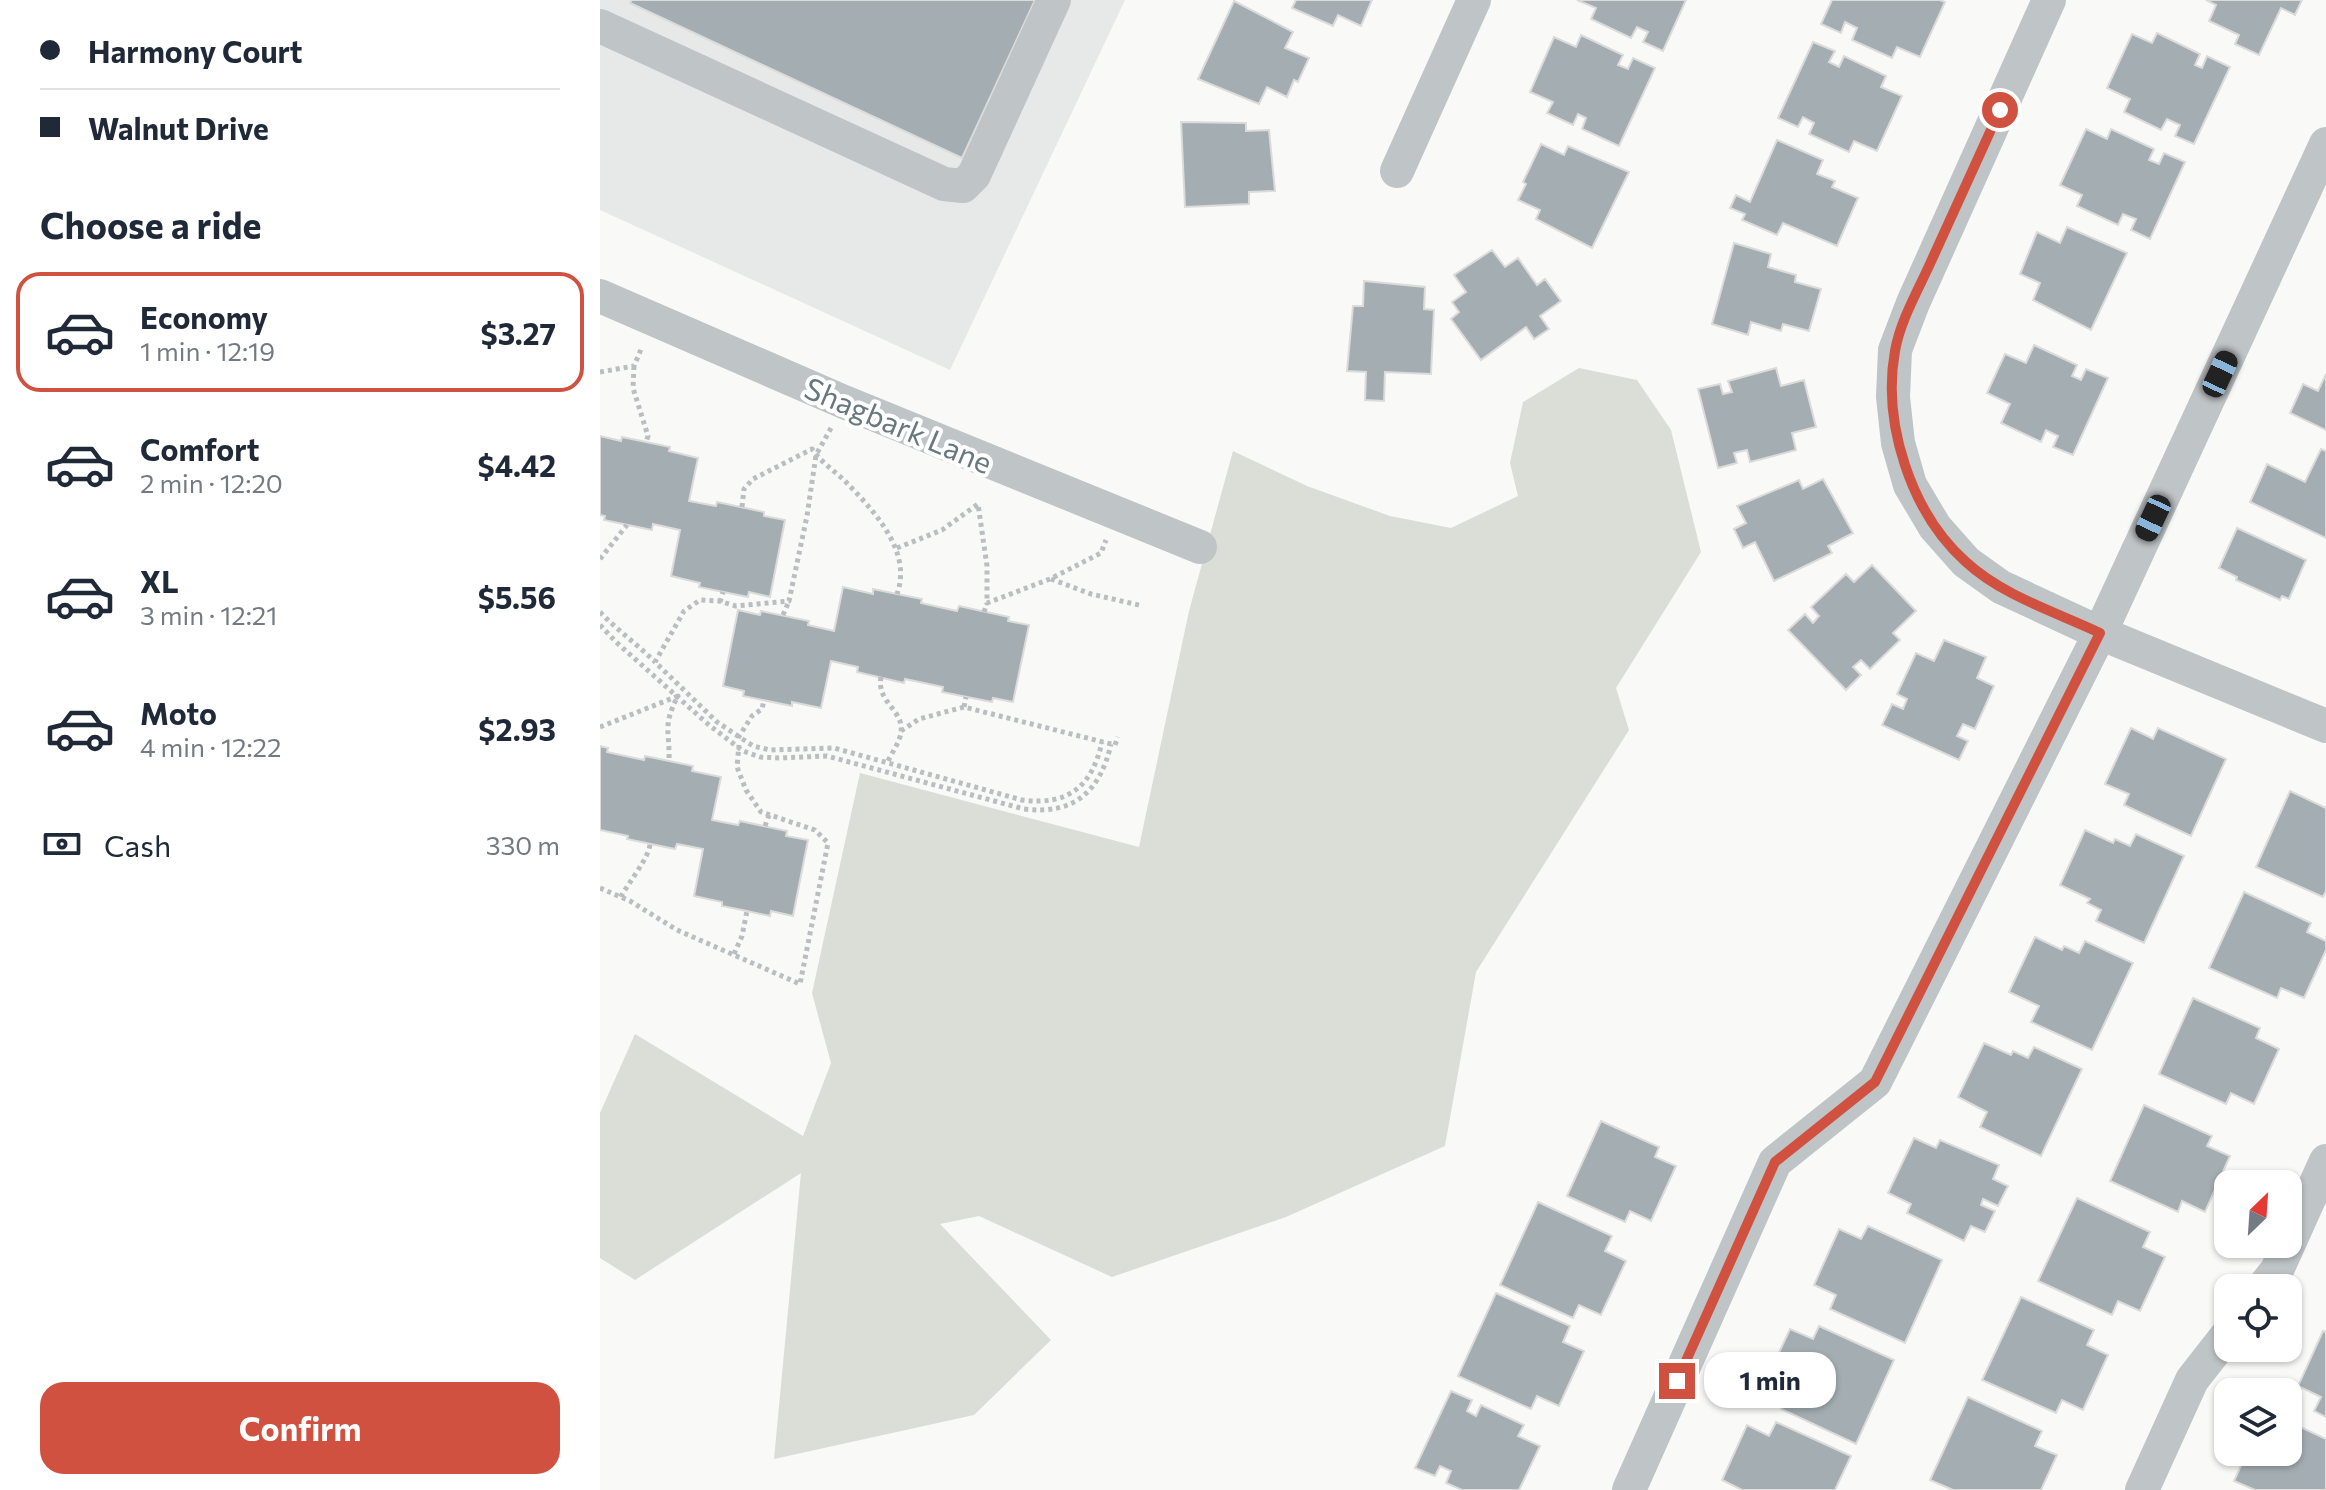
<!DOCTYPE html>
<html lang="en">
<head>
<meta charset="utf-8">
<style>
  body { margin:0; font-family:Commissioner,sans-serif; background:#f6f6f7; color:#1f2937; height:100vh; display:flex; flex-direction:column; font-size:30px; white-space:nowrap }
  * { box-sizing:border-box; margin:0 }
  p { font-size:26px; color:#747a83 }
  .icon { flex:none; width:44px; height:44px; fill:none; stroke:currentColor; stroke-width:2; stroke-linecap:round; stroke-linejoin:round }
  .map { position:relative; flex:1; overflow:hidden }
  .panel { display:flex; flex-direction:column; background:#fff; width:600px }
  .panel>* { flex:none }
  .top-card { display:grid; align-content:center; height:176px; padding:0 40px; background:#fff }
  .needle { width:52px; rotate:25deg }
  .controls { position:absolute; left:1614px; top:1170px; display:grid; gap:16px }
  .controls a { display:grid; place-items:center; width:88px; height:88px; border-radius:16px; background:#fff; box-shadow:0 2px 6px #0004; font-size:40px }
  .end { position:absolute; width:36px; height:36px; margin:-18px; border:10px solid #d15140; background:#fff; box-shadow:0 0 0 4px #fff }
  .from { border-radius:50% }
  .bubble { position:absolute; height:56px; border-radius:24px; background:#fff; box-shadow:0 2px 6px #0004; font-size:26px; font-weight:700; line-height:56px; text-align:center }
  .car { position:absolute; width:24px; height:48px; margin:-24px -12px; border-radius:10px; box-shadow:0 0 6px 2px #0007; background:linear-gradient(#222 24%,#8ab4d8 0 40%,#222 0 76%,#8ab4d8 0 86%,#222 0) }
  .top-card b { display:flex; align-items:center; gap:28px; height:76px; font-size:30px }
  .top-card b+b { border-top:2px solid #e0e1e3 }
  .top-card i { width:20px; height:20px; background:#1f2937 }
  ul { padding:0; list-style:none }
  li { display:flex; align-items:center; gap:24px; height:120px; margin:0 16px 12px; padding:0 24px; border:4px solid transparent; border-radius:24px }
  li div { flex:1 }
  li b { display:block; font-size:30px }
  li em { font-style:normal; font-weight:700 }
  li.active { border-color:#d15140 }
  li>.icon { width:72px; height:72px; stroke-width:1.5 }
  h2 { padding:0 40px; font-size:36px; line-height:96px }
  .pay { display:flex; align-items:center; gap:20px; height:88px; padding:0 40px; font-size:30px }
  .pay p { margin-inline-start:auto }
  .action { display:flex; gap:16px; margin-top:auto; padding:16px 40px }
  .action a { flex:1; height:92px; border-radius:24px; background:#d15140; color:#fff; font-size:32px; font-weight:700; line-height:92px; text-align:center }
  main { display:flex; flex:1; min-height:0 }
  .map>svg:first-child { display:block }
  .built { fill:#e7e9e8 }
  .green { fill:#daded7 }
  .building { fill:#a4aeb2; stroke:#dbdbda; stroke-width:2 }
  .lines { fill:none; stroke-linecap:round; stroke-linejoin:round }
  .path { stroke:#babec0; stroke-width:5; stroke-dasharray:4 4; stroke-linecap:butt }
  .minor { stroke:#bfc4c7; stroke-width:34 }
  .route { stroke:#d15140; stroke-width:10 }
  .labels { text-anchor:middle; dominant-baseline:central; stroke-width:8; stroke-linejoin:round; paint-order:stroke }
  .street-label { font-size:30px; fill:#67787f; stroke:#fff }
</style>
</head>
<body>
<main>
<section class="panel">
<div class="top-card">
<b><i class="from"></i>Harmony Court</b>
<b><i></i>Walnut Drive</b>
</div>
<h2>Choose a ride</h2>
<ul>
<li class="active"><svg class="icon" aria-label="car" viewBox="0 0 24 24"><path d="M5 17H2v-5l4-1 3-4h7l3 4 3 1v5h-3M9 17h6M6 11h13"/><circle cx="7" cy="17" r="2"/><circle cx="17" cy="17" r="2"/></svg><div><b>Economy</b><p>1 min · 12:19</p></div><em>$3.27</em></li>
<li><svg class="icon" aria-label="car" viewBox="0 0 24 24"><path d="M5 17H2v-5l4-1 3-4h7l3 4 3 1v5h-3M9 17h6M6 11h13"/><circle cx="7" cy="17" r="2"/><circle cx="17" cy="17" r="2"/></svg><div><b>Comfort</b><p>2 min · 12:20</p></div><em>$4.42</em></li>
<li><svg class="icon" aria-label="car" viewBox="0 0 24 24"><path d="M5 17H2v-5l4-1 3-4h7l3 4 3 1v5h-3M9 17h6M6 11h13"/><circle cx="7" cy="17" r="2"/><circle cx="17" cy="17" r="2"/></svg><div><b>XL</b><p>3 min · 12:21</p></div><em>$5.56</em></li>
<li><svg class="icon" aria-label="car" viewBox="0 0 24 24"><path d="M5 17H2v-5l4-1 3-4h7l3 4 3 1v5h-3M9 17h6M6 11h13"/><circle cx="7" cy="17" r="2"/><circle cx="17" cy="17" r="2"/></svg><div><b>Moto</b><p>4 min · 12:22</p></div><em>$2.93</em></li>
</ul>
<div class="pay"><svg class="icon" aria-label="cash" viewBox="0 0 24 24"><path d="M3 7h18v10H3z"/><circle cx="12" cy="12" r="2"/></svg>Cash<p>330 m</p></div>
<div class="action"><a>Confirm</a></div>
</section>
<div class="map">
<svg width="1726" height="1490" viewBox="0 0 1726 1490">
  <rect width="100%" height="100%" fill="#f9f9f8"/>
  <path class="built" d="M0 0H525L350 370 0 210Z"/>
  <path class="green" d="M979 368 1037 380 1071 430 1101 552 1016 688 1029 730 876 972 845 1146 686 1217 512 1277 379 1216 340 1224 451 1340 374 1415 174 1459 201 1173 35 1280 0 1258V1113L35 1034 203 1136 231 1063 212 993 260 773 539 847 589 611 633 451 707 486 790 516 851 528 918 496 910 463 923 402Z"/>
  <path class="building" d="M32 0H435L362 158 30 3Z
    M696 0H772L761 26 738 15 733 26 692 8Z
    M977 0H1086L1063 51 1043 42 1048 32 1037 27 1031 38 991 19 996 8Z
    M1232 0H1340L1345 2 1320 57 1297 47 1292 58 1252 40 1257 28 1245 22 1241 33 1221 24Z
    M1606 0H1702L1695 15 1681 8 1659 55 1635 44 1639 35 1609 21 1616 5Z
    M634 1 693 32 685 48 709 58 698 82 694 80 687 97 667 87 659 104 598 79Z
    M1557 33 1600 54 1595 65 1602 68 1607 56 1630 67 1594 144 1575 136 1580 125 1567 119 1561 130 1524 112 1530 99 1507 88 1532 34 1552 43Z
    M981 35 1023 55 1018 65 1028 69 1033 58 1055 68 1019 146 982 129 986 118 978 114 973 125 947 113 953 102 930 92 954 37 976 47Z
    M1213 42 1235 51 1229 62 1239 67 1244 56 1286 76 1281 87 1302 96 1277 151 1254 141 1249 152 1209 134 1214 123 1203 117 1198 127 1178 118Z
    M581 122 646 123V131L669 130 675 191 649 192V204L585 207Z
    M1486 129 1507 139 1511 129 1554 149 1549 160 1559 164 1564 153 1585 162 1550 239 1531 230 1536 219 1523 214 1518 225 1477 206 1482 195 1460 185Z
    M1177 140 1223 160 1217 174 1235 181 1232 187 1258 198 1237 246 1183 223 1177 235 1142 220 1145 214 1130 208 1136 195 1150 202Z
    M941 144 964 155 968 146 1029 172 992 248 936 219 940 210 918 200 926 184 923 182Z
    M1467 227 1527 253 1491 330 1433 300 1440 283 1420 274 1437 232 1460 243Z
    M1134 243 1171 254 1168 267 1196 275 1195 282 1221 289 1209 331 1183 324 1181 331 1151 322 1148 335 1112 324Z
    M892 250 905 267 918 258 937 285 945 279 961 301 940 316 949 329 934 339 926 327 881 360 851 319 859 312 852 302 866 292 854 275Z
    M764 281 825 287 824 309 834 310 831 374 785 372 784 401 765 400 766 372 747 371 753 306H763Z
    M1434 345 1477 365 1472 376 1481 380 1486 369 1508 378 1473 455 1453 447 1458 436 1446 430 1441 442 1401 423 1410 404 1387 393 1405 354 1426 363Z
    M1176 368 1181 386 1204 380 1216 427 1192 433 1196 450 1150 462 1147 450 1134 453 1137 463 1118 468 1098 389 1120 384 1123 394 1132 392 1128 381Z
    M1726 374V430L1690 413 1703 384 1718 391Z
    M0 436 21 441 22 437 70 447 69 451 98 458 89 501 116 506 117 502 164 512V516L185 520 170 597 149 592 148 597 99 587 100 583 71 576 80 530 53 524 52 530 4 520 5 516 0 515Z
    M1721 449 1726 451V538L1650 502 1667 464 1705 482Z
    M1223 479 1253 533 1228 546 1232 553 1174 581 1155 542 1143 548 1134 529 1146 523 1137 506 1199 480 1203 489Z
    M1637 528 1706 560 1689 599 1682 596 1680 600 1636 580 1637 577 1619 568Z
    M1272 565 1316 611 1293 633 1300 640 1270 669 1261 660 1253 667 1261 675 1246 690 1188 630 1205 614 1213 623 1219 616 1211 607 1246 574 1254 582Z
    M243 587 273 594V589L297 594 322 599 321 603 357 611 359 606 409 617 408 621 429 625 413 702 393 698 392 702 342 692 343 687 305 679 304 683 257 672 258 667 231 661 221 708 192 702V706L143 696 144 691 123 686 138 610 160 615 161 611 209 621 208 625 234 631Z
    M1344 640 1386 657 1377 678 1394 686 1375 729 1363 724 1357 736 1368 741 1359 760 1282 725 1292 704 1303 709 1307 699 1297 694 1316 653 1334 661Z
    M1531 728 1553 739 1558 728 1626 759 1591 836 1524 805 1529 794 1505 784Z
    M0 746 8 748 7 752 44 760 45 756 93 766 92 771 121 777 112 820 138 825 140 821 187 831 186 836 208 840 193 916 171 911 170 916 147 911 122 906V902L94 896 103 849 77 844 75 849 27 839 28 836 0 830Z
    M1690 791 1726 808V891L1723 897 1656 867Z
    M1485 830 1513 843 1515 839 1530 846 1536 834 1584 856 1544 943 1496 921 1501 910 1487 903 1490 899 1460 885Z
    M1644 892 1711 923 1707 932 1726 941V950L1704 998 1681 988 1677 998 1609 968Z
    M1435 937 1462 950 1464 946 1479 953 1485 941 1533 963 1492 1050 1431 1022 1439 1006 1409 992Z
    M1593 998 1660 1028 1656 1038 1679 1049 1654 1104 1631 1093 1626 1104 1559 1074Z
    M1384 1043 1411 1055 1413 1051 1428 1058 1434 1047 1482 1069 1441 1156 1380 1127 1387 1112 1358 1097Z
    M1544 1105 1612 1136 1607 1146 1630 1156 1605 1212 1582 1201 1578 1212 1510 1181Z
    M1001 1121 1059 1147 1055 1157 1076 1166 1051 1221 1030 1211 1025 1222 967 1196Z
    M1314 1138 1336 1148 1340 1140 1399 1165 1393 1179 1408 1186 1398 1206 1383 1199 1381 1205 1395 1211 1385 1232 1371 1226 1364 1241 1307 1213 1311 1204 1288 1193Z
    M1477 1198 1550 1232 1543 1247 1565 1257 1540 1311 1518 1301 1512 1315 1438 1281Z
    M938 1202 1012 1236 1005 1251 1026 1261 1001 1315 979 1305 973 1318 900 1285Z
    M1268 1226 1342 1260 1305 1343 1230 1309 1236 1295 1214 1285 1239 1229 1261 1239Z
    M896 1293 970 1326 963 1342 984 1351 959 1406 937 1396 931 1409 858 1376Z
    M1421 1297 1494 1330 1487 1345 1508 1355 1483 1410 1462 1400 1456 1413 1382 1380Z
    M1219 1326 1294 1360 1256 1444 1181 1409 1187 1395 1164 1385 1190 1329 1213 1339Z
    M1723 1331 1726 1332V1417L1714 1411 1721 1397 1698 1386Z
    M851 1391 872 1400 867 1411 876 1416 881 1405 924 1425 918 1436 940 1446 919 1490H862L846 1483 851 1471 840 1466 835 1476 815 1468Z
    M1368 1397 1442 1431 1435 1446 1457 1455 1441 1490H1353L1330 1480Z
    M1688 1421 1726 1439V1490H1655L1634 1481 1647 1452H1688Z
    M1176 1422 1251 1456 1235 1490H1142L1122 1480 1147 1425 1169 1436Z"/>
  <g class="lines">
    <path class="path" d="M34 366 33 388 48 436 46 442
      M0 372 34 366 42 347
      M231 428 216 455 207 516 189 601 136 606 119 601 100 600 84 611 55 662 117 722 153 746 170 750 234 748 422 800C469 806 492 786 502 742
      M142 507 144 489 153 479 212 449C220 461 233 470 244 480 272 509 313 550 297 594
      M297 548 342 530 378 504 387 566V603L450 579 501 553 506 540
      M0 559 27 525
      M451 579 491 594 543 606
      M120 602 123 592
      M0 612C17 630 37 644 55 662
      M384 612 387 603
      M183 615 189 601
      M0 625 16 642 109 725 143 751 160 757 179 758 227 756 424 809C474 815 500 792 511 744
      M281 677C276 702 304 710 301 732 300 742 291 754 287 763
      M364 707 366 697
      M0 727 78 696C62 726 70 731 69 761
      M301 731 319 719 364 707 515 745 518 737
      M138 738 152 716 162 709 164 700
      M165 826 169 815
      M0 888 30 901 77 930 200 984 228 843 215 830 161 812 146 790 137 767 139 745
      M21 897C28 883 49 858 50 844
      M134 954 142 936 147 911"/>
    <path class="minor" d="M1449 0 1313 303 1295 350 1293 397 1298 443 1310 485 1335 527 1366 562 1401 587 1500 633 1726 726
      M0 26 344 184 363 186 374 175 454 0
      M797 171 874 0
      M0 296 244 402 600 547
      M1663 1288 1677 1270 1726 1161
      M1029 1490 1175 1162 1275 1082 1500 633 1726 144
      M1542 1490 1592 1380 1628 1334"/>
  </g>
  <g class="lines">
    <path class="route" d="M1077 1381 1175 1162 1275 1082 1500 633C1456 612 1403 596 1366 562 1311 513 1282 423 1295 351 1300 322 1317 292 1329 266 1353 214 1376 162 1400 110"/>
  </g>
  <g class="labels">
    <g class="street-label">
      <text transform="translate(299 424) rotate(23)">Shagbark Lane</text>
    </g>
  </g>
</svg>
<div class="controls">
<a><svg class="needle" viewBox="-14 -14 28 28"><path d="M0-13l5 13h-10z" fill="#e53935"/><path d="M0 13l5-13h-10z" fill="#747a83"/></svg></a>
<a><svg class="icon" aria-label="locate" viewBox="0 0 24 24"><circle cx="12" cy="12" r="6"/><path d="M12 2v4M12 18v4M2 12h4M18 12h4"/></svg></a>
<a><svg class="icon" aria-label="layers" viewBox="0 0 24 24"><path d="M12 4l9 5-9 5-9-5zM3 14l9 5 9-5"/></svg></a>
</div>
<i class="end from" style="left:1400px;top:110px"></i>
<i class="end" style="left:1077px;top:1381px"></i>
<div class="bubble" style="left:1104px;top:1352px;width:132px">1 min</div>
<i class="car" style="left:1620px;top:374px;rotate:25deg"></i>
<i class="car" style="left:1553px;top:518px;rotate:205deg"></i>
</div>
</main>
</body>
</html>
